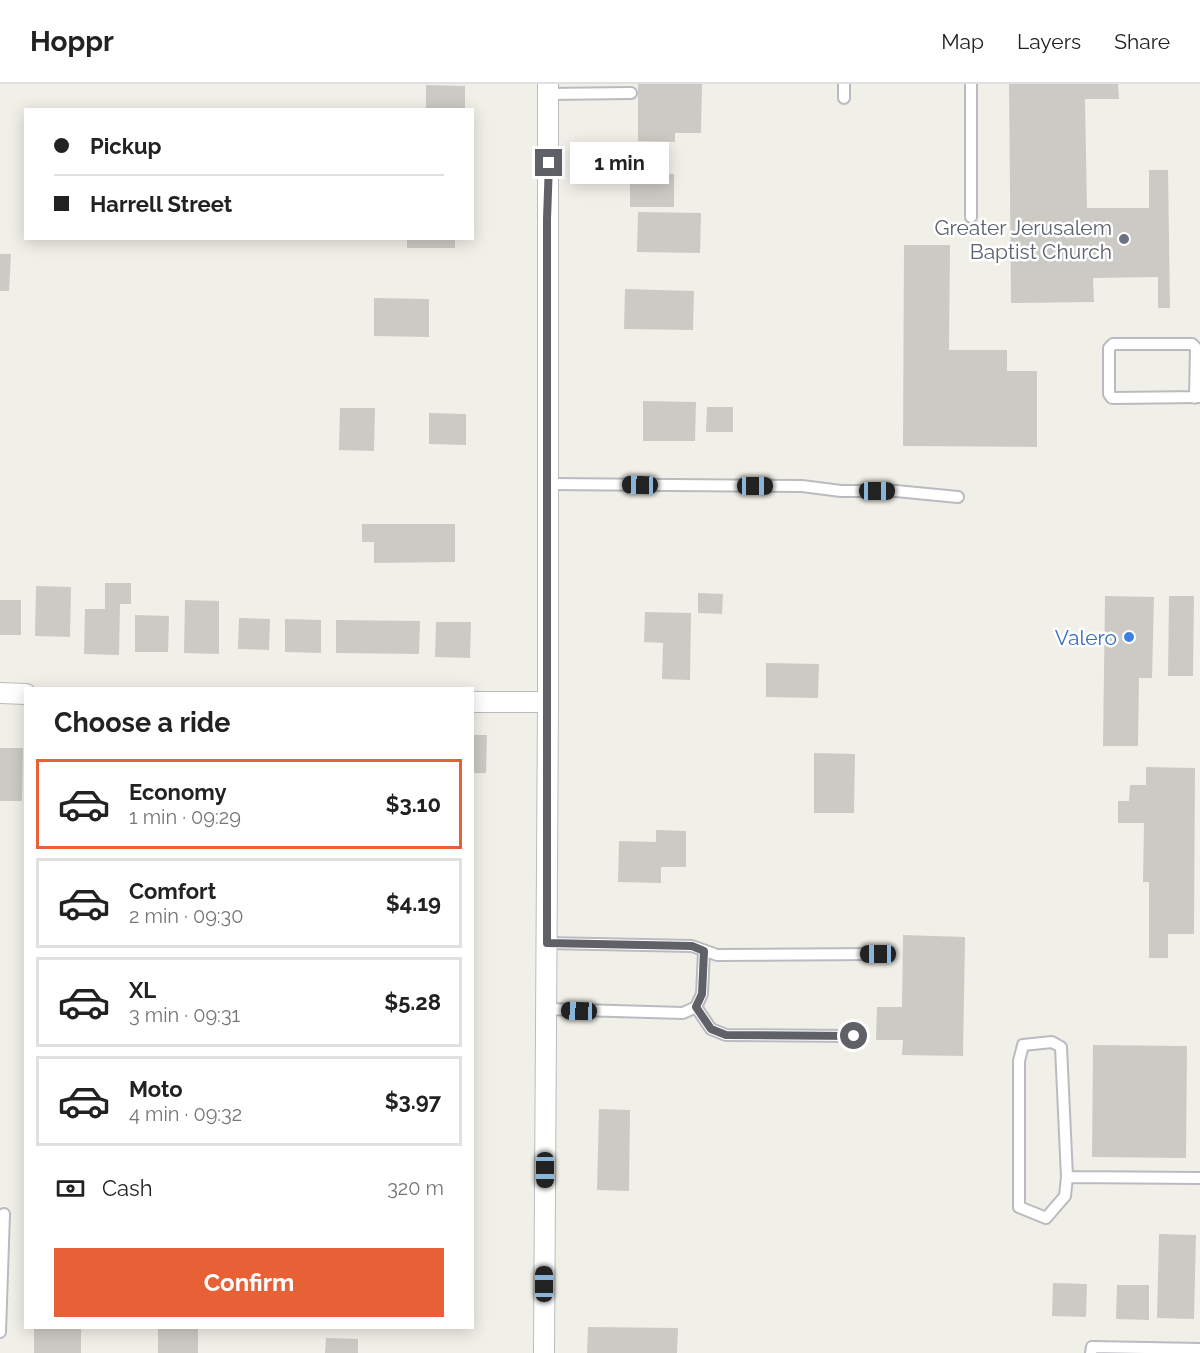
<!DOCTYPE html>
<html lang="en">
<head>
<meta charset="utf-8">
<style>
  body { margin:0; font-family:Raleway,sans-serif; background:#f2f2f2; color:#222; height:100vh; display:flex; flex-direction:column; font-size:22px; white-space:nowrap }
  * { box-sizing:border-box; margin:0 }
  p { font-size:20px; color:#767676 }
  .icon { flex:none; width:33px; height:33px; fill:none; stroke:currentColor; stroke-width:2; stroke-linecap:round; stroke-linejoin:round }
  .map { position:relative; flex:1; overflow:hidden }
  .sheet { position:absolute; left:24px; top:603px; width:450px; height:642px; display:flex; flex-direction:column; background:#fff; border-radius:0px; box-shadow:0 3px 15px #0003 }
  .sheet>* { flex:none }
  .hud { position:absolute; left:24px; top:24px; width:450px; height:132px; border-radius:0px; box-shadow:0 3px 15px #0003; display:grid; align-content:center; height:132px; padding:0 30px; background:#fff }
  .end { position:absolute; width:27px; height:27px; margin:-14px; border:8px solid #5f6167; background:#fff; box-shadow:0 0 0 3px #fff }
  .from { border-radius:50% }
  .bubble { position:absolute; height:42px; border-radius:0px; background:#fff; box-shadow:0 3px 15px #0003; font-size:20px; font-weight:700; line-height:42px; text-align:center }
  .car { position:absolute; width:18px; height:36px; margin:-18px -9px; border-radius:8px; box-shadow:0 0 4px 2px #0007; background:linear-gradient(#222 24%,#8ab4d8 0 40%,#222 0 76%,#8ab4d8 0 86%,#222 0) }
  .hud b { display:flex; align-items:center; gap:21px; height:57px; font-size:22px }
  .hud b+b { border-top:2px solid #e0e0e0 }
  .hud i { width:15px; height:15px; background:#222 }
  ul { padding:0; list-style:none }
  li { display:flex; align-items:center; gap:18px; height:90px; margin:0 12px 9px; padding:0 18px; border:3px solid #e0e0e0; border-radius:0px }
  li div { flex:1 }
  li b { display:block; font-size:22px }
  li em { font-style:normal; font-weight:700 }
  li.on { border-color:#e86036 }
  li>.icon { width:54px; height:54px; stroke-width:1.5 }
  h2 { padding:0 30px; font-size:27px; line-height:72px }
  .pay { display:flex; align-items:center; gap:15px; height:66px; padding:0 30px; font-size:22px }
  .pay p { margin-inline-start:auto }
  .cta { display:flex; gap:12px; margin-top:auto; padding:12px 30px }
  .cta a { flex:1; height:69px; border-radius:0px; background:#e86036; color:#fff; font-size:24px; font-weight:700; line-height:69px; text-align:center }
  header { display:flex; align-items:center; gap:36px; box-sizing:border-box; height:84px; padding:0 30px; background:#fff; border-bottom:2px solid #e0e0e0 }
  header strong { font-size:28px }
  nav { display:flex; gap:33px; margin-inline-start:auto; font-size:21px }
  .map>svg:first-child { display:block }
  .building { fill:#cccac4 }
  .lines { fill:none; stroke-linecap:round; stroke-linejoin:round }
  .lane-casing { stroke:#babbc1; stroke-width:14 }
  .street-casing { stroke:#babbc1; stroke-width:22 }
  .lane { stroke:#fff; stroke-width:10 }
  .street { stroke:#fff; stroke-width:20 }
  .route { stroke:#5f6167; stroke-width:8 }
  .worship-dot { fill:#6b7280; stroke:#fff; stroke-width:2 }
  .shop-dot { fill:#3f7fe0; stroke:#fff; stroke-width:2 }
  .labels { text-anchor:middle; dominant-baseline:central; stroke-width:5; stroke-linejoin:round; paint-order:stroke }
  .worship-label { font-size:21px; fill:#5b616d; stroke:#fff; text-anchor:end }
  .shop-label { font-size:21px; fill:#366cbe; stroke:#fff; text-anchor:end }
</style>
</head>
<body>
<header>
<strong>Hoppr</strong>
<nav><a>Map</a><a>Layers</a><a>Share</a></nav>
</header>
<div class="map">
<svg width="1200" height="1269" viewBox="0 0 1200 1269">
  <rect width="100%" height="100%" fill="#f1f0e8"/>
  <path class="building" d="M638 0H702L701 49H675V58L638 57Z
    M1009 0H1118L1119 15H1085L1087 124H1149V86H1168L1170 224H1158V193L1093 194 1094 218 1011 219Z
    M426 1 465 2V26H426Z
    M630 89 674 90V123H630Z
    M638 128 701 129 700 169 637 168Z
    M407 154H455V164H407Z
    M904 161H950L949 266H1007V287H1037V363L903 362Z
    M0 170H11L9 207H0Z
    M625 205 694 207 693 246 624 245Z
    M374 214 429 215V253L374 252Z
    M643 317 696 318 695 357H643Z
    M707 323H733V348H706Z
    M340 324H375L374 367 339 366Z
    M429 329 466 330V361L429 360Z
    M362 440H455V478L374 479V458H362Z
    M105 499H131V520H120L119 571 84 570 85 525H105Z
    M36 502 71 503 70 553 35 552Z
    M698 509 723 510 722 530 698 529Z
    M1105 512 1154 513 1152 594H1139L1138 662H1103Z
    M1169 512H1194L1193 592H1168Z
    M0 516H21V551H0Z
    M185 516 219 517V570L184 569Z
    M645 528 691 529 690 596 662 595 663 559 644 558Z
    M135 531 169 532 168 568H135Z
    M239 534 270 535 269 566 238 565Z
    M285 535 321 536V569L285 568Z
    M336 536 420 537 419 570 336 569Z
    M436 538H471L470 574 435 573Z
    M766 579 819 580 818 614 766 613Z
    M472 651H487L486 689H472Z
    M0 664H23L22 717H0Z
    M814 669 855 670 854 729H814Z
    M1146 683 1195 684 1194 850H1168V874H1149V798H1143L1144 739H1118V717H1129L1130 701H1146Z
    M656 746 686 747V783H661V799L618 798 619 757 656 758Z
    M903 851 965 853 963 972 902 971 903 956H876L877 923H902Z
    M1093 961 1187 962 1186 1074 1092 1073Z
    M599 1025 630 1026 629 1107 597 1106Z
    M1159 1150 1196 1151 1194 1235 1157 1234Z
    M1053 1199 1087 1200 1086 1233 1052 1232Z
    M1117 1201H1149V1236L1116 1235Z
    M588 1243 678 1244 677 1269H587Z
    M34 1244H81V1269H34Z
    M158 1244H198V1269H158Z
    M326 1254 358 1255V1269H325Z"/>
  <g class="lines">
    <g class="lane-casing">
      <path id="lane" d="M548 10 631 9
        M844 14V0
        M971 133V0
        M1195 314 1196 264 1192 260H1113L1109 264V310L1112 314 1200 313
        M548 400 802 402 841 407H896L958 413
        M547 859 692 862 717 871 878 870
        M696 923 711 945 726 951 854 952
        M546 925 683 929 696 923 702 910 704 867
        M1052 958 1061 963 1067 1093 1065 1112 1046 1134 1019 1123V977L1023 961Z
        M1067 1093 1200 1094
        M0 1248 4 1130
        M1091 1269 1092 1263 1200 1265"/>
    </g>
    <g class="street-casing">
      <path id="street" d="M0 609 26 610
        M472 618H548
        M544 1269 548 618V0"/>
    </g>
    <use href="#lane" class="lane"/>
    <use href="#street" class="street"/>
  </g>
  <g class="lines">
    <path class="route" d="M549 79 547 135V859L692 862 704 867 702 910 696 923 711 945 726 951 854 952"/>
  </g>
  <circle class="worship-dot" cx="1124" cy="155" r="6"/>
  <circle class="shop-dot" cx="1129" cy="553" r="6"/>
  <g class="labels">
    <g class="worship-label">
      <text x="1112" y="143">Greater Jerusalem<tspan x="1112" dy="24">Baptist Church</tspan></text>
    </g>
    <g class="shop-label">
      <text x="1117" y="553">Valero</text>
    </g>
  </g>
</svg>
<i class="end from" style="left:854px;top:952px"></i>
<i class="end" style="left:549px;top:79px"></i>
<div class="bubble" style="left:570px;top:58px;width:99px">1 min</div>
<i class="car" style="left:640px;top:401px;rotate:271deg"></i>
<i class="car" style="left:755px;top:402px;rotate:90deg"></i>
<i class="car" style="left:877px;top:407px;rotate:90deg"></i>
<i class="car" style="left:878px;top:870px;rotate:270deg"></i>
<i class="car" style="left:579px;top:927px;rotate:272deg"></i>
<i class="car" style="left:545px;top:1086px;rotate:180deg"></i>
<i class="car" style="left:544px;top:1200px;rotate:0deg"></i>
<div class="hud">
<b><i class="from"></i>Pickup</b>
<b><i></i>Harrell Street</b>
</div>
<section class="sheet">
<h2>Choose a ride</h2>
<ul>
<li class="on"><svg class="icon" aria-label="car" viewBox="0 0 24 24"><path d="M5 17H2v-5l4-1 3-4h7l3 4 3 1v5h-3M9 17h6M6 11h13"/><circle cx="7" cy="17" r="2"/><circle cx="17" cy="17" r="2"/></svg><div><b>Economy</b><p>1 min · 09:29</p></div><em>$3.10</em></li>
<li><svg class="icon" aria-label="car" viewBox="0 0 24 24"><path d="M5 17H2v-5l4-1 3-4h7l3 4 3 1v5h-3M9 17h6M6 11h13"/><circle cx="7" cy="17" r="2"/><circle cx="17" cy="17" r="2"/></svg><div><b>Comfort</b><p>2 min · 09:30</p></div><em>$4.19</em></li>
<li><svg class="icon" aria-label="car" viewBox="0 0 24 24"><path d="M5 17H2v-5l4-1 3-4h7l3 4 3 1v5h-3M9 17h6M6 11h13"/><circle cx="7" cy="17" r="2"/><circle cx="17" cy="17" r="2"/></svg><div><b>XL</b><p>3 min · 09:31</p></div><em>$5.28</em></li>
<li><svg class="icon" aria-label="car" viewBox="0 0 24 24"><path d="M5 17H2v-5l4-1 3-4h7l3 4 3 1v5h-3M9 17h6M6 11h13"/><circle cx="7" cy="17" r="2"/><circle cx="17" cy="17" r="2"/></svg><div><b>Moto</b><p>4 min · 09:32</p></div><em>$3.97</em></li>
</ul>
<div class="pay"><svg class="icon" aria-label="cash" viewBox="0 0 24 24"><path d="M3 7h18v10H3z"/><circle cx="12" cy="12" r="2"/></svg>Cash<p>320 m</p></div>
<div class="cta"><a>Confirm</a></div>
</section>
</div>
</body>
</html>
